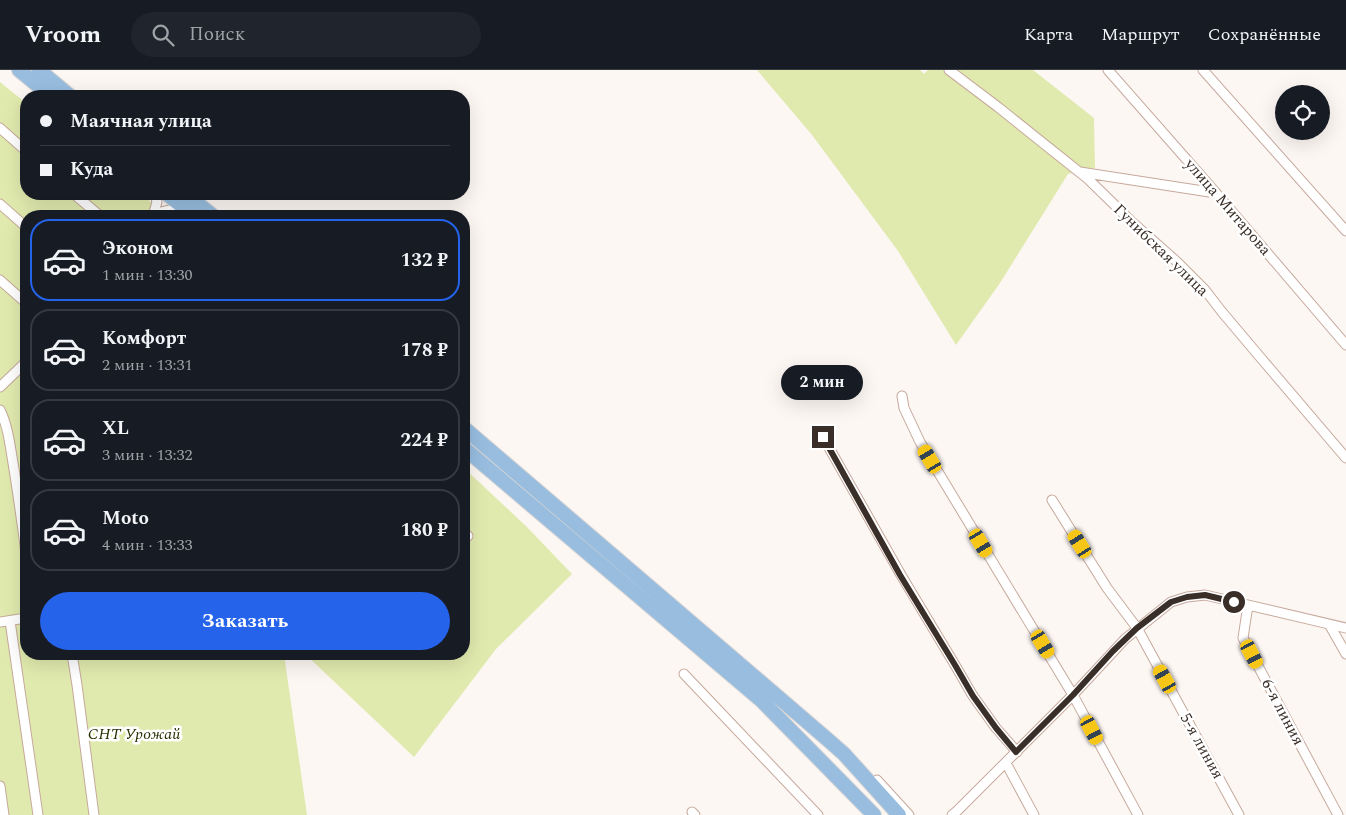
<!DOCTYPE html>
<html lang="ru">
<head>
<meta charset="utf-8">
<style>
  body { margin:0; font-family:Spectral,serif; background:#20242c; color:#f1f3f6; height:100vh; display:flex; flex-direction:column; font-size:19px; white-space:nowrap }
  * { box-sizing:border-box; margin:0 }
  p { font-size:16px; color:#9ea1a6 }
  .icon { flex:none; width:28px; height:28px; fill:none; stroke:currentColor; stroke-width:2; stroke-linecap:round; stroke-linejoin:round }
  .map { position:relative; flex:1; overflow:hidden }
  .details { position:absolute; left:20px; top:140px; width:450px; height:450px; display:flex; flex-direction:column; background:#171b24; border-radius:20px; box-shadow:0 5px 20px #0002 }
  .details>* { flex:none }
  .hud { position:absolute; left:20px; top:20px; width:450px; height:110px; border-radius:20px; box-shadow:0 5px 20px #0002; display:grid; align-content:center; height:110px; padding:0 20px; background:#171b24 }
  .controls { position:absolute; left:1275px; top:15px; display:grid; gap:10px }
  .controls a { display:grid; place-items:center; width:55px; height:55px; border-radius:50%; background:#171b24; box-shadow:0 5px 20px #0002; font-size:25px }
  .end { position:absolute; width:22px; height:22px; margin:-11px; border:6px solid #392e28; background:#fff; box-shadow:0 0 0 2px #fff }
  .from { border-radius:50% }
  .bubble { position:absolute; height:35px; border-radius:18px; background:#171b24; box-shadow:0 5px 20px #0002; font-size:16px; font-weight:700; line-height:35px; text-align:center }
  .car { position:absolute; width:15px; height:30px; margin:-15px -8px; border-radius:6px; box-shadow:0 0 4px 1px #0007; background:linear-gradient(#f5c518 24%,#345 0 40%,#f5c518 0 76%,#345 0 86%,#f5c518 0) }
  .hud b { display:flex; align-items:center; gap:18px; height:48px; font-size:19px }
  .hud b+b { border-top:1px solid #363941 }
  .hud i { width:12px; height:12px; background:#f1f3f6 }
  ul { padding:9px 0 0; list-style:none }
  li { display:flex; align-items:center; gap:15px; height:82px; margin:0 10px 8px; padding:0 10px; border:2px solid #363941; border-radius:20px }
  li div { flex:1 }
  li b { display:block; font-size:19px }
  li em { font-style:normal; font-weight:700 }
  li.current { border-color:#2563eb }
  li>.icon { width:45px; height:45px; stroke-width:1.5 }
  .button { display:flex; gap:10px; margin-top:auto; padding:10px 20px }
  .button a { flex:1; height:58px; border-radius:30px; background:#2563eb; color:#fff; font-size:20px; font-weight:700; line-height:58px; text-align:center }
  header { display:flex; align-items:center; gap:30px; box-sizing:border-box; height:70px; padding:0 25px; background:#171b24; border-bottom:1px solid #363941 }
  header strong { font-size:24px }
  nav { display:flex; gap:28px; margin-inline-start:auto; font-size:18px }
  .search { width:350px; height:45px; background:#20242c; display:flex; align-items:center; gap:12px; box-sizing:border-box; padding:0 18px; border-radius:28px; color:#9ea1a6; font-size:19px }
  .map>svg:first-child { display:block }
  .green { fill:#e1eaae }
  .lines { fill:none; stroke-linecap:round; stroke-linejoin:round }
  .minor-casing { stroke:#c6a99b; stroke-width:11 }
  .primary-casing { stroke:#d7d5d4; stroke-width:16 }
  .minor { stroke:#fff; stroke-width:9 }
  .primary { stroke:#98bddf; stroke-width:14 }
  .route { stroke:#392e28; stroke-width:6 }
  .labels { text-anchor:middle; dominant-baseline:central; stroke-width:5; stroke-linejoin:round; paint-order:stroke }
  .street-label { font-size:16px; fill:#392e28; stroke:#fff }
  .park-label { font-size:16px; font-style:italic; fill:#2b2f04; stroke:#fff }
</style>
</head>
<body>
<header>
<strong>Vroom</strong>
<div class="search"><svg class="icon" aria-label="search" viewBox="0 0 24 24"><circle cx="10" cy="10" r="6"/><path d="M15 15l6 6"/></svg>Поиск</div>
<nav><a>Карта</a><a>Маршрут</a><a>Сохранённые</a></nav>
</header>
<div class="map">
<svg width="1346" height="745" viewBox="0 0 1346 745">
  <rect width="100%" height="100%" fill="#fdf7f4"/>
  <path class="green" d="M757 0H920L924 4 928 0H1033L1094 48 1095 98 1068 104 1000 213 956 275 898 181 812 65Z
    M0 12 26 33V124H141L168 146H26V584H284L307 745H0Z
    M464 398 526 456 572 504 496 579 414 687 305 584H464Z"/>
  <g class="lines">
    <g class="minor-casing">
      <path id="minor" d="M949 0 998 37 1088 109 1131 151 1176 191 1205 220 1222 242 1260 287 1346 388
        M1108 0 1216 123 1346 275
        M1203 0 1346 161
        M0 58 26 81
        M1080 102 1216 123
        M74 124 100 146
        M0 134 26 157
        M153 146 157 132 155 124
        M154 146C166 138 173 139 187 144
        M0 210 26 233
        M0 317 26 292
        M902 326 904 338 920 372 1073 625 1138 745
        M0 340C8 356 10 375 13 393 18 423 22 453 26 483
        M823 367 901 505 955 595 973 626 996 658 1017 682
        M1052 430 1107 518 1137 558 1239 745
        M464 462 468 466
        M1248 535 1243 568 1338 745
        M10 551 38 745
        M0 552 26 548
        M1329 554 1346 584
        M72 584 77 615 94 745
        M684 604 818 745
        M1006 693 1034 745
        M877 710 909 745
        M0 716 4 745
        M692 742 695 745
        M952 745 957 741 1073 625 1125 569 1171 532 1187 527 1205 525 1346 558"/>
    </g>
    <g class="primary-casing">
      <path id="primary" d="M19 0 51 26
        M39 0 70 26
        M167 124 194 146
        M186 124 213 146
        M464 358 827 669 844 684 899 745
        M464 378 762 631 874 745"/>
    </g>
    <use href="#minor" class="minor"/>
    <use href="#primary" class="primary"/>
  </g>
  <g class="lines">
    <path class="route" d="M823 367 900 505 955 595 973 626 996 658 1016 682 1073 625 1113 581 1137 558 1171 532 1187 527 1205 525 1234 532"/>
  </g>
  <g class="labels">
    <g class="street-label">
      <text transform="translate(1228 137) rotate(49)">улица Митарова</text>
      <text transform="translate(1161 180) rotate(44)">Гунибская улица</text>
      <text transform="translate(1283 642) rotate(62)">6-я линия</text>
      <text transform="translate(1202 676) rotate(61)">5-я линия</text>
    </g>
    <g class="park-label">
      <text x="134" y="664">СНТ Урожай</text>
    </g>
  </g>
</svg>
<div class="controls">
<a><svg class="icon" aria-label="locate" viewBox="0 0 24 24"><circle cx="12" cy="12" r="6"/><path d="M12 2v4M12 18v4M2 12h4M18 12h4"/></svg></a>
</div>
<i class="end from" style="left:1234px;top:532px"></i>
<i class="end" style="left:823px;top:367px"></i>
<div class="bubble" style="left:781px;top:295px;width:82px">2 мин</div>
<i class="car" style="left:930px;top:389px;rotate:329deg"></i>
<i class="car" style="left:981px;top:473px;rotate:149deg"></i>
<i class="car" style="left:1080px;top:474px;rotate:328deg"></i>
<i class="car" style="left:1043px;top:574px;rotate:149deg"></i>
<i class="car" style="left:1252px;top:584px;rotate:152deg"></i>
<i class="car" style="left:1165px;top:609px;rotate:331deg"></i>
<i class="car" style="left:1092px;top:660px;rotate:152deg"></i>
<div class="hud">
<b><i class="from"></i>Маячная улица</b>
<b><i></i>Куда</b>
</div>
<section class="details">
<ul>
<li class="current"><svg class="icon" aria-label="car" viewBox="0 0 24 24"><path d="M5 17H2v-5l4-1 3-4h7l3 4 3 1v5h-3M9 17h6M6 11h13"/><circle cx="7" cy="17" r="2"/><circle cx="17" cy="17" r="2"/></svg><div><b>Эконом</b><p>1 мин · 13:30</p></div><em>132 ₽</em></li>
<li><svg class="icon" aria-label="car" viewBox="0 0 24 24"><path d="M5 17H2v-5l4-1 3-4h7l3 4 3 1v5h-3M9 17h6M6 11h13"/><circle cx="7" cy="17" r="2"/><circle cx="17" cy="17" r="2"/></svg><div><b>Комфорт</b><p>2 мин · 13:31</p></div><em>178 ₽</em></li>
<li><svg class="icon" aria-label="car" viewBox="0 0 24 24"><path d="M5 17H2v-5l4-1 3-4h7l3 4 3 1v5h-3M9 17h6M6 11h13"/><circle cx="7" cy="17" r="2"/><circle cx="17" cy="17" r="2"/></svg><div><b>XL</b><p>3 мин · 13:32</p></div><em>224 ₽</em></li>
<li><svg class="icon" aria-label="car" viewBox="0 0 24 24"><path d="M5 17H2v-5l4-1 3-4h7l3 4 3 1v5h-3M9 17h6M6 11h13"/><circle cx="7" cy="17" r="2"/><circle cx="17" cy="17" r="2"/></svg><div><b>Moto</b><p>4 мин · 13:33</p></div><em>180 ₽</em></li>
</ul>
<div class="button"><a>Заказать</a></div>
</section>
</div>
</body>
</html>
